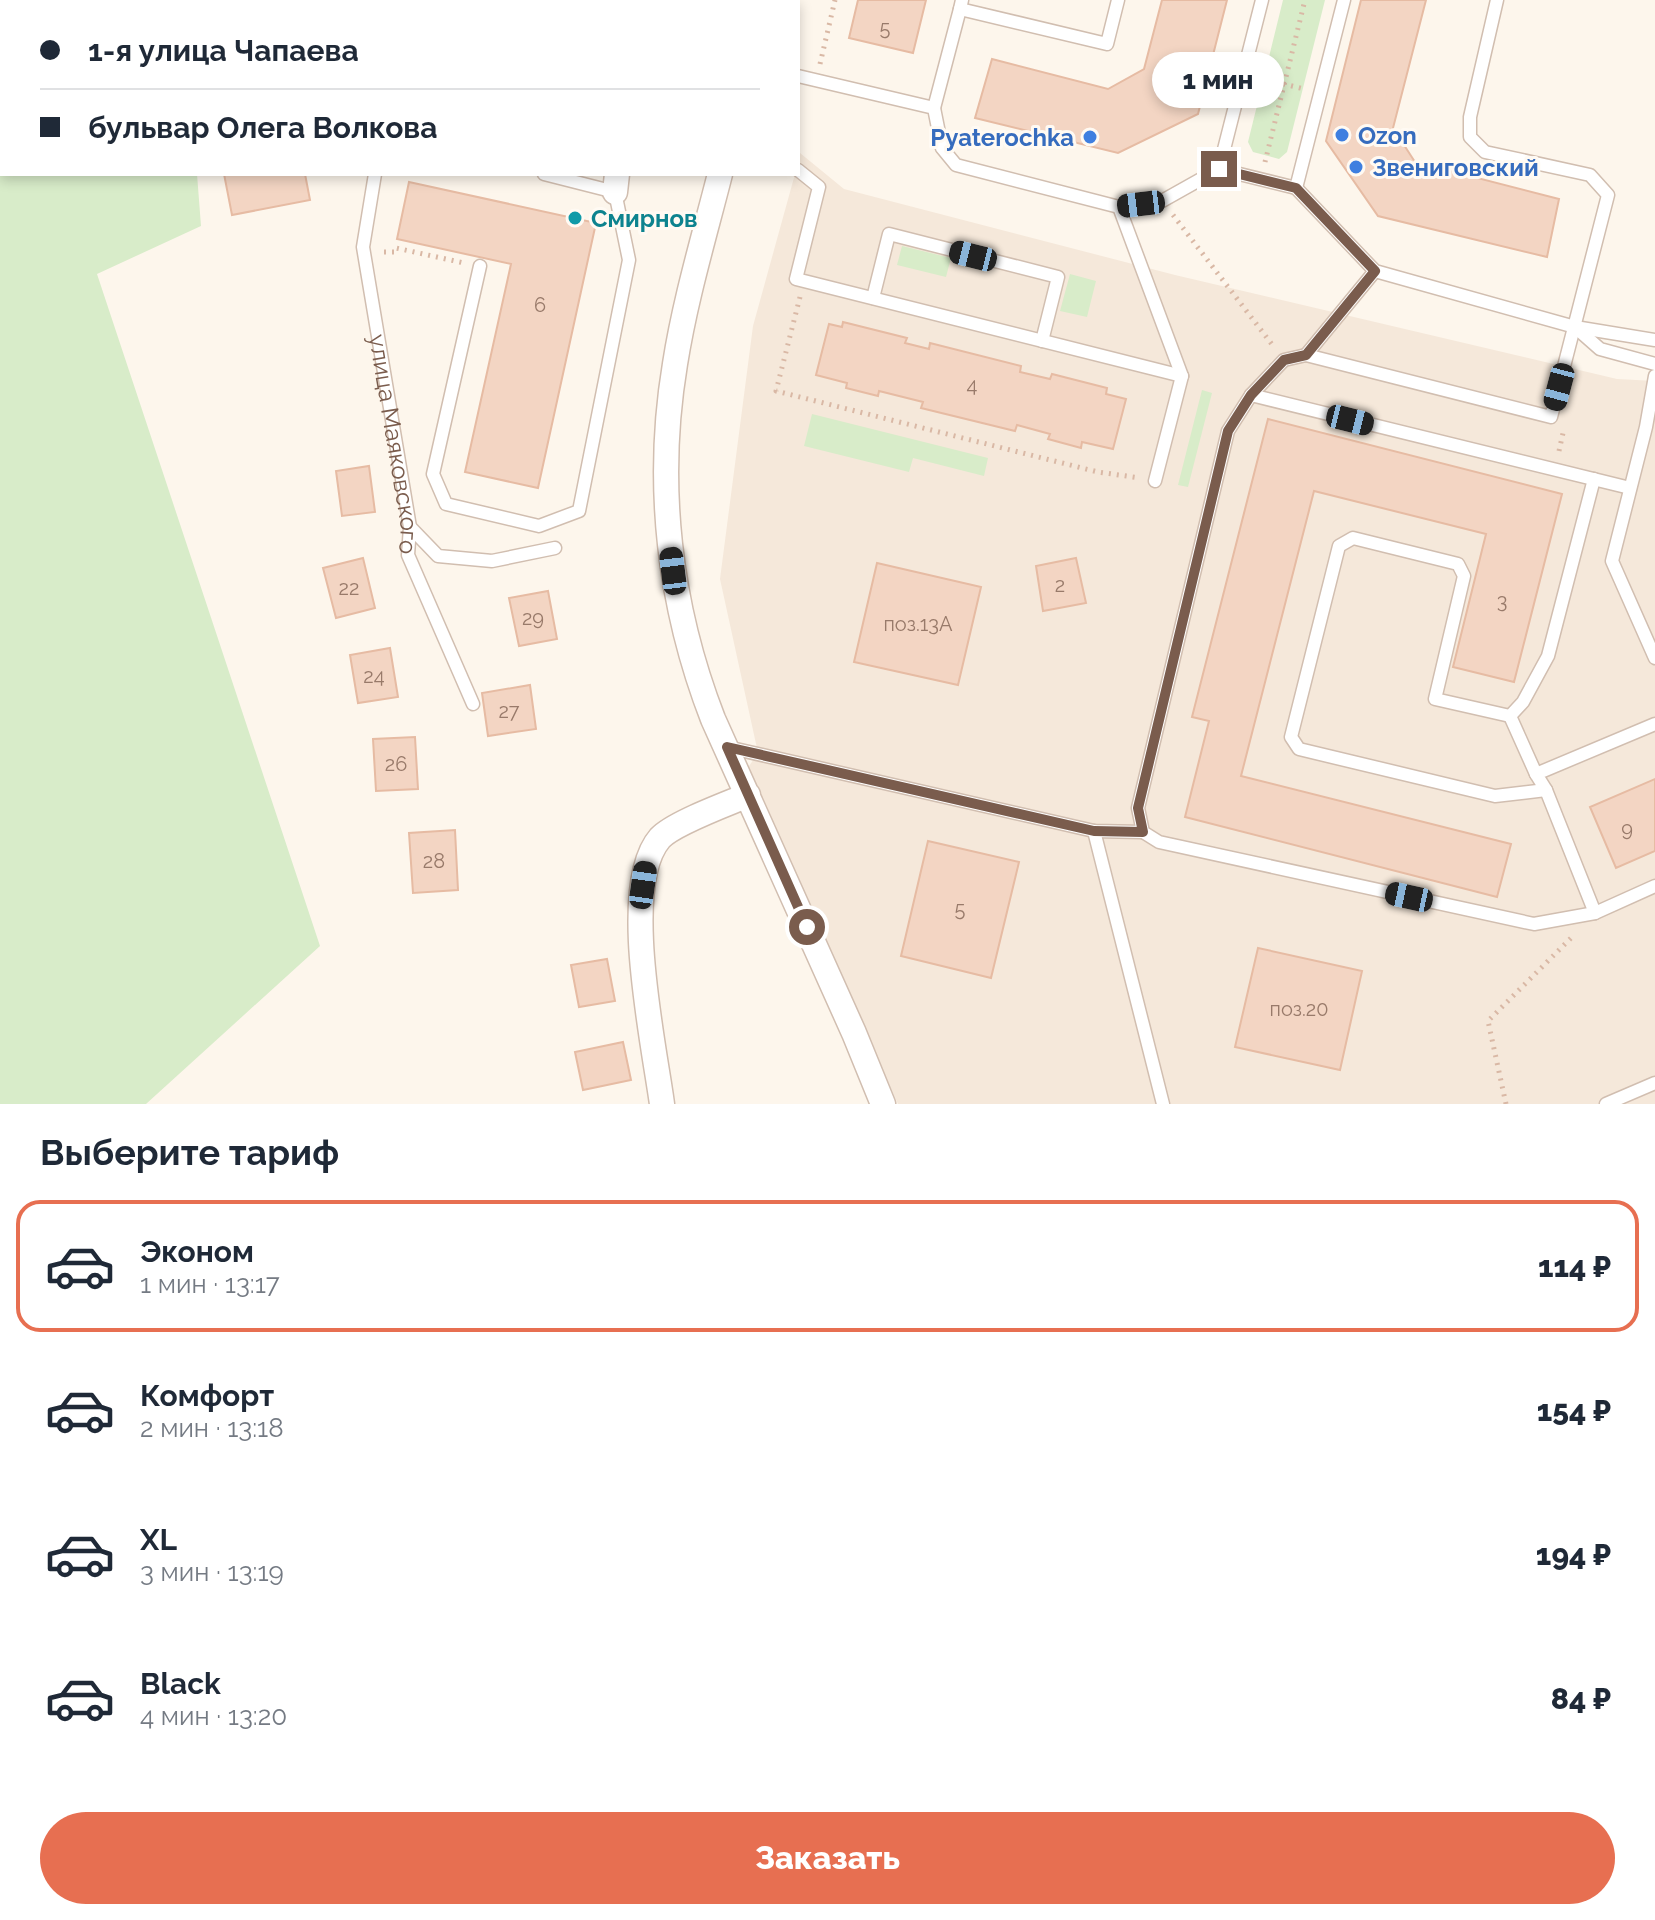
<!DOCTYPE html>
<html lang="ru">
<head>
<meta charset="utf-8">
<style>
  body { margin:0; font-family:Raleway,sans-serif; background:#f2f2f3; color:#1f2937; height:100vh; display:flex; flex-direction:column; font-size:30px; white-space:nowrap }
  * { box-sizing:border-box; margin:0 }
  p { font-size:26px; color:#747a83 }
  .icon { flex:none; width:44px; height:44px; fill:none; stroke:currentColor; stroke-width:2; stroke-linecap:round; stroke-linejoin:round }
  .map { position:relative; height:1104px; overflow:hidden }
  .sheet { display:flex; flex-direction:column; background:#fff; flex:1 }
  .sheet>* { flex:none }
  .banner { position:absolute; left:0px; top:0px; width:800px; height:176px; box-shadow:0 4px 12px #0003; display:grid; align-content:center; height:176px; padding:0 40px; background:#fff }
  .end { position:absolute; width:36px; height:36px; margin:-18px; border:10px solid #7a5c4d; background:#fff; box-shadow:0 0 0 4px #fff }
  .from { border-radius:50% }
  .bubble { position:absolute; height:56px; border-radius:28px; background:#fff; box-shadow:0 4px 12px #0003; font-size:26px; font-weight:800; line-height:56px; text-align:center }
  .car { position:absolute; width:24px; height:48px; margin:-24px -12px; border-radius:10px; box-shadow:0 0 6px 2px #0007; background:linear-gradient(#222 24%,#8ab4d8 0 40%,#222 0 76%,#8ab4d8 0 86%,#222 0) }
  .banner b { display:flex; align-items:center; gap:28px; height:76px; font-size:30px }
  .banner b+b { border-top:2px solid #e0e1e3 }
  .banner i { width:20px; height:20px; background:#1f2937 }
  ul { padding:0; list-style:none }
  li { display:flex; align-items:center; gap:24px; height:132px; margin:0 16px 12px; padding:0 24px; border:4px solid transparent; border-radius:24px }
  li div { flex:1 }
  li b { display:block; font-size:30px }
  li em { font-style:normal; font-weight:800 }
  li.active { border-color:#e76f51 }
  li>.icon { width:72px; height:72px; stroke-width:1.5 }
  h2 { padding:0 40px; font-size:36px; line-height:96px }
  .button { display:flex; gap:16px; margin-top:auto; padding:16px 40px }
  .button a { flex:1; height:92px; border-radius:48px; background:#e76f51; color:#fff; font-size:32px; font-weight:800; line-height:92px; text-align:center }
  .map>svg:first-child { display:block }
  .residential { fill:#f5e8da }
  .green { fill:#d8ecc9 }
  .building { fill:#f3d5c3; stroke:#e6bba3; stroke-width:2 }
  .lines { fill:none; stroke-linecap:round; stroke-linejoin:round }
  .lane-casing { stroke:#d1beb0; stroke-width:15 }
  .street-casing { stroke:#d1beb0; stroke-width:27 }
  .path { stroke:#d9b8a5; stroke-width:5; stroke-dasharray:2 6; stroke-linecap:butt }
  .lane { stroke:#fff; stroke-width:12 }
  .street { stroke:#fff; stroke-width:24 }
  .route { stroke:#7a5c4d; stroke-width:10 }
  .shop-dot { fill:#3f7fe0; stroke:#fffaf3; stroke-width:3 }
  .culture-dot { fill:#0f9aa8; stroke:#fffaf3; stroke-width:3 }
  .labels { text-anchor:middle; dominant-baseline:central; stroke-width:6; stroke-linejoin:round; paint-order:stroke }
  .number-label { font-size:20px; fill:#987a6a }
  .shop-label { font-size:24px; font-weight:bold; fill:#366cbe; stroke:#fffaf3; text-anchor:start }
  .culture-label { font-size:24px; font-weight:bold; fill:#0d838f; stroke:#fffaf3; text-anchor:start }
  .street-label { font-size:24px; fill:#7a5c4d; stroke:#fffaf3 }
</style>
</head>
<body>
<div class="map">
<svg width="1655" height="1104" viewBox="0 0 1655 1104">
  <rect width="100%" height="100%" fill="#fdf6ec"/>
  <path class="residential" d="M800 153 844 189 1175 275 1617 379 1655 381V1104H898L747 769 758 753 720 579 753 326 795 174H798Z"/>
  <path class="green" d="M0 0H185V2H2V174H197L201 226 97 274 320 946 146 1104H0Z
    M1283 0H1325L1287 152 1279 159 1253 152 1248 142Z
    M902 246 951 258 946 277 897 265Z
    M1070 274 1096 281 1087 317 1060 311Z
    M1202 390 1212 393 1188 487 1178 485Z
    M812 414 988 458 984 476 913 458 909 472 804 446Z"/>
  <path class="building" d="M858 0H926L913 53 849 38Z
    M1162 0H1227L1198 114 1118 153 975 118 992 59 1108 89 1144 69Z
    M1361 0H1426L1393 128 1415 162 1559 199 1547 257 1378 216 1326 141Z
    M224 174H305L310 200 232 215Z
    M409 182 596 223 538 488 465 472 511 264 397 239Z
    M843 322 907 338 905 343 929 349 930 343 1021 366 1020 372 1050 379 1052 374 1107 388 1106 394 1126 399 1113 449 1082 442 1081 448 1048 439 1050 434 1017 425 1015 431 921 408 923 402 879 391 878 396 846 388 847 383 816 375 829 324 842 327Z
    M1268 419 1562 494 1514 682 1453 667 1486 534 1314 491 1241 776 1511 844 1497 897 1185 817 1209 721 1192 717Z
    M369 466 375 512 342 516 336 471Z
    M363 558 375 608 336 618 323 568Z
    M1076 558 1086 603 1043 611 1036 566Z
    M877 563 981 587 958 685 854 662Z
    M548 591 557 639 519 646 509 598Z
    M390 648 398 697 358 703 350 655Z
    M530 685 536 729 488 736 482 693Z
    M415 737 418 789 376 791 373 739Z
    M1655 779V851L1616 868 1590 807Z
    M455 830 458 890 413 893 409 833Z
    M928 841 1019 862 991 978 901 956Z
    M1258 948 1362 971 1340 1070 1235 1047Z
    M607 959 615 1001 579 1007 571 965Z
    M623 1042 631 1080 583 1090 575 1052Z"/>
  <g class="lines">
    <g class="lane-casing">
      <g id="lane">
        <path d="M357 0 365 2"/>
        <path d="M962 0 960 9 1107 44 1118 0"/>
        <path d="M1497 0 1470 117V137L1485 152 1590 175 1608 195 1551 417 1306 355 1284 360 1251 395 1228 431 1138 808 1143 832 1159 842 1534 924 1595 913"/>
        <path d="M708 2V0"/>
        <path d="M798 76 934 108 942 148 956 165 1119 207 1162 201 1219 169"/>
        <path d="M934 108 960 9"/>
        <path d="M1219 169 1296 188 1344 0"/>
        <path d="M1219 169 1262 0"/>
        <path d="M798 170 819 187 796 279 1182 376"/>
        <path id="s1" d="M375 174 363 247 410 527 408 555 473 704"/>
        <path d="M1296 188 1375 271 1575 327 1655 340"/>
        <path d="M1119 207 1182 376 1155 481"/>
        <path d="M480 266 433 474 446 504 539 526 579 511 629 260 615 192 544 174"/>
        <path d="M873 298 889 234 1058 277 1042 341"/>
        <path d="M1575 327 1600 349 1655 364"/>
        <path d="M1306 355 1375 271"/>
        <path d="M1655 376 1646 427 1612 561 1655 658"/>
        <path d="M1251 395 1630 488"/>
        <path d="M410 527 438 556 492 561 555 548"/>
        <path d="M1510 716 1536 774"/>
        <path d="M1655 724 1536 774 1546 790 1595 913 1655 886"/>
        <path d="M727 747 1094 831 1143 832"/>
        <path d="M1546 790 1495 796 1299 749 1291 737 1339 546 1353 538 1458 564 1464 576 1435 699 1510 716 1523 702 1548 656 1594 479"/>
        <path d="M1094 831 1163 1104"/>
        <path d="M1606 1104 1655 1083"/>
      </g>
    </g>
    <g class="street-casing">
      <path id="street" d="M762 2V0
        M720 174C704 237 685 300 675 364 655 484 669 606 713 719L854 1033 883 1104
        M615 192 617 174
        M662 1104C654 1044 619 885 660 838 674 823 727 804 748 795"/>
    </g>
    <path class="path" d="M0 27H2
      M820 64 835 0
      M1260 78 1304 89
      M1265 162 1305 0
      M1173 215 1274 347
      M384 252H395L396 248 464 263
      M800 297 776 391 1098 472 1140 478
      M1559 451 1563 433 1561 430
      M1506 1104 1488 1021 1572 937"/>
    <use href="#lane" class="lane"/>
    <use href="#street" class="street"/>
  </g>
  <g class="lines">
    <path class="route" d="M807 927 727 747 1094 831 1143 832 1138 808 1228 431 1251 395 1284 360 1306 355 1375 271 1296 188 1219 169"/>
  </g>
  <g class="shop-dot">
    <circle cx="1342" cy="135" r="8"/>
    <circle cx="1090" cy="137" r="8"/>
    <circle cx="1356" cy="167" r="8"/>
  </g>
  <circle class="culture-dot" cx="575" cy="218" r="8"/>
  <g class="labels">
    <g class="number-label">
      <text x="885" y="28">5</text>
      <text x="540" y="305">6</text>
      <text x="972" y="385">4</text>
      <text x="1060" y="585">2</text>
      <text x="349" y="588">22</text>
      <text x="1502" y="601">3</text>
      <text x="533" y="618">29</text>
      <text x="918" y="624">поз.13А</text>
      <text x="374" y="676">24</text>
      <text x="509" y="711">27</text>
      <text x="396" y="764">26</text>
      <text x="1627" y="829">9</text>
      <text x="434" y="861">28</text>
      <text x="960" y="909">5</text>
      <text x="1299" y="1009">поз.20</text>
    </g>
    <g class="shop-label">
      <text x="1358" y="135">Ozon</text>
      <text x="1074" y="137" text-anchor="end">Pyaterochka</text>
      <text x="1372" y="167">Звениговский</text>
    </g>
    <g class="culture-label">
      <text x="591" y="218">Смирнов</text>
    </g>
    <g class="street-label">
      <text stroke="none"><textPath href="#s1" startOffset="274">улица Маяковского</textPath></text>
    </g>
  </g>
</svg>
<i class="end from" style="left:807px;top:927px"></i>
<i class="end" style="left:1219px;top:169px"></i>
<div class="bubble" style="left:1152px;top:52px;width:132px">1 мин</div>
<i class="car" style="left:1141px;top:204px;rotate:263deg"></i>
<i class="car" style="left:973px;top:256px;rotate:284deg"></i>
<i class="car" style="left:1559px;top:387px;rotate:195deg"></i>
<i class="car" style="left:1350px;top:420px;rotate:104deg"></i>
<i class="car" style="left:673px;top:571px;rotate:353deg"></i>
<i class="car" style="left:643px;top:885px;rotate:8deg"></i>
<i class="car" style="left:1409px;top:897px;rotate:282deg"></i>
<div class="banner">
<b><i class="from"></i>1-я улица Чапаева</b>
<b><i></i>бульвар Олега Волкова</b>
</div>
</div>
<section class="sheet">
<h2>Выберите тариф</h2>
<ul>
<li class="active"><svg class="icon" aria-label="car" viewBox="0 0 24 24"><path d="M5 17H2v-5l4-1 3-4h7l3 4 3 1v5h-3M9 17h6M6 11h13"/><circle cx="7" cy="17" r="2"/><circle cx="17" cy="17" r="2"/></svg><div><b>Эконом</b><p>1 мин · 13:17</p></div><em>114 ₽</em></li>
<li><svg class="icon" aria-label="car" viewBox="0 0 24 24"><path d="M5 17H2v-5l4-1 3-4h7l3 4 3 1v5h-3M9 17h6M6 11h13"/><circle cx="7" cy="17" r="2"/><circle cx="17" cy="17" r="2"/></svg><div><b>Комфорт</b><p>2 мин · 13:18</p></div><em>154 ₽</em></li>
<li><svg class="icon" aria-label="car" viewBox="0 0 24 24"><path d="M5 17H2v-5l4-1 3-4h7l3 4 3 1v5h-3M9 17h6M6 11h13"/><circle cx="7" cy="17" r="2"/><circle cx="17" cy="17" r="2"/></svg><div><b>XL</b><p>3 мин · 13:19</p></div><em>194 ₽</em></li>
<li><svg class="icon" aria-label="car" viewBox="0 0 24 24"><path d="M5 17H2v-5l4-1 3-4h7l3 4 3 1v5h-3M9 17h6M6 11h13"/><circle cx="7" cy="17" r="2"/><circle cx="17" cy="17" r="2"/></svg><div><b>Black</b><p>4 мин · 13:20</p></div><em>84 ₽</em></li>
</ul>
<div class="button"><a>Заказать</a></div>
</section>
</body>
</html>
